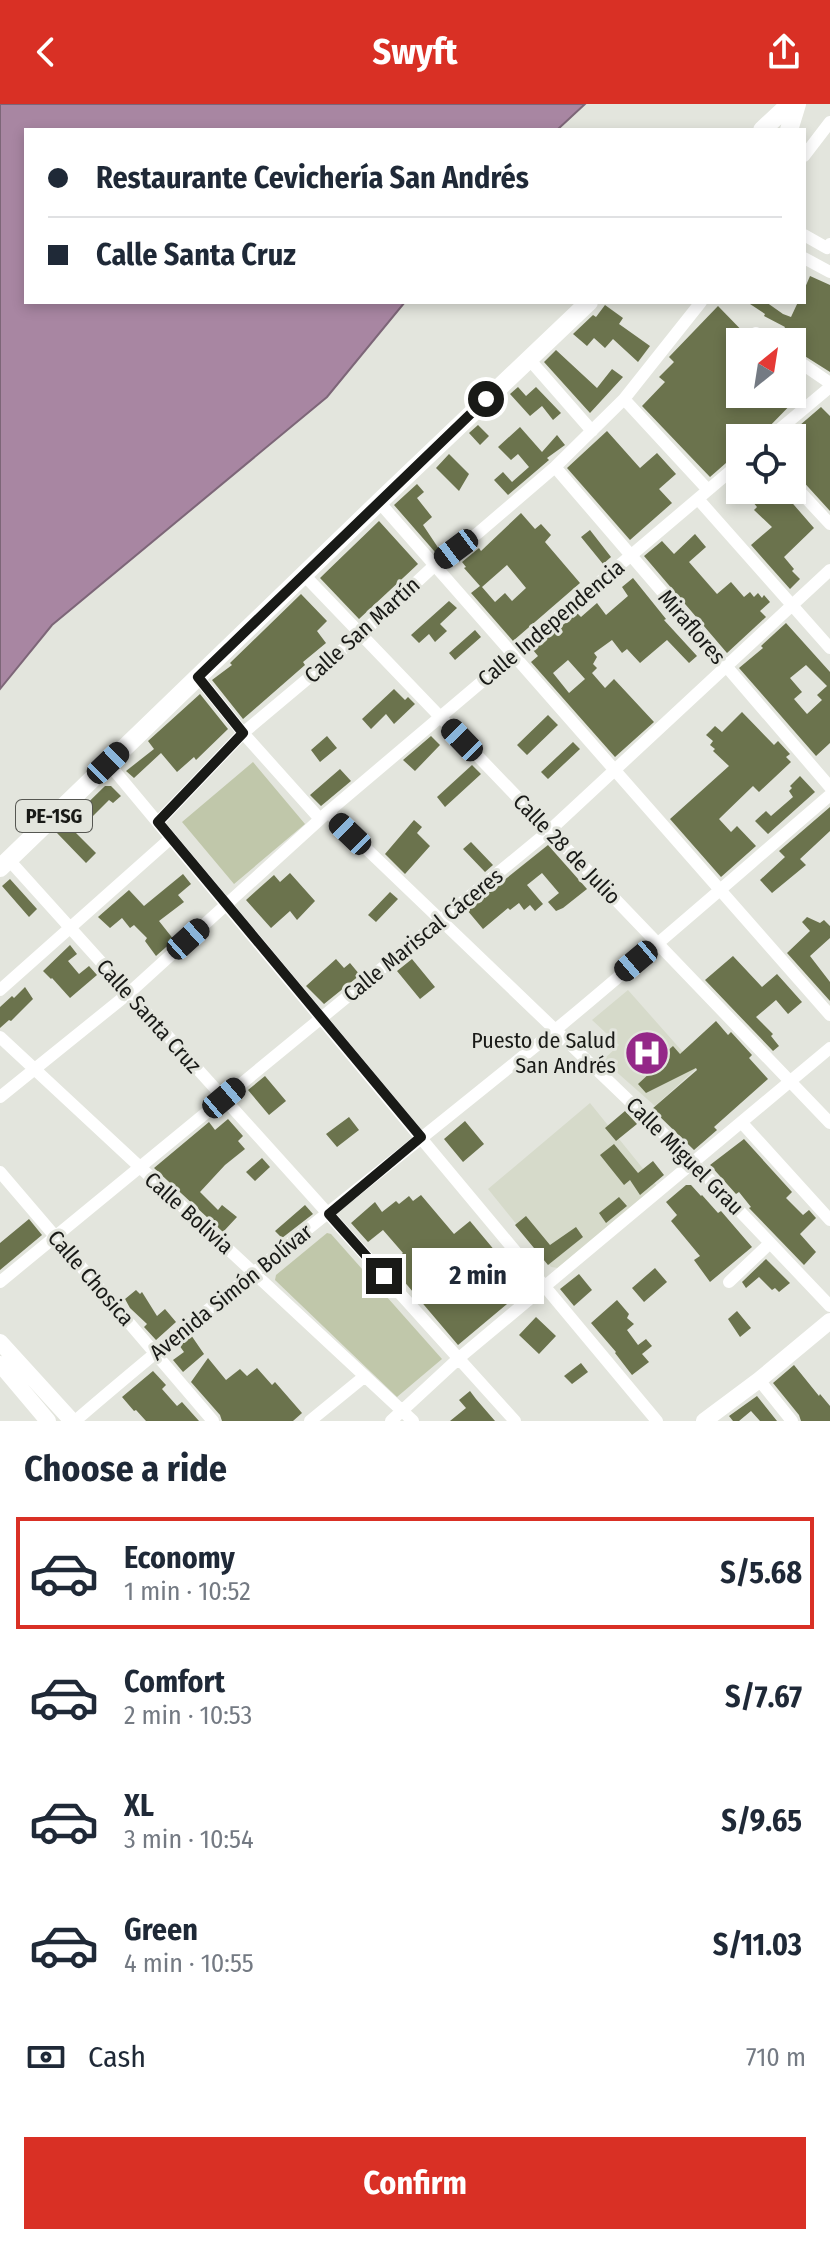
<!DOCTYPE html>
<html lang="en">
<head>
<meta charset="utf-8">
<style>
  body { margin:0; font-family:"Fira Sans Condensed",sans-serif; background:#f2f2f3; color:#1f2937; height:100vh; display:flex; flex-direction:column; font-size:30px; white-space:nowrap }
  * { box-sizing:border-box; margin:0 }
  p { font-size:26px; color:#747a83 }
  .icon { flex:none; width:44px; height:44px; fill:none; stroke:currentColor; stroke-width:2; stroke-linecap:round; stroke-linejoin:round }
  .map { position:relative; height:1317px; overflow:hidden }
  .sheet { display:flex; flex-direction:column; background:#fff; flex:1 }
  .sheet>* { flex:none }
  .hud { position:absolute; left:24px; top:24px; width:782px; height:176px; border-radius:0px; box-shadow:0 4px 12px #0003; display:grid; align-content:center; height:176px; padding:0 24px; background:#fff }
  .needle { width:52px; rotate:30deg }
  .buttons { position:absolute; left:726px; top:224px; display:grid; gap:16px }
  .buttons a { display:grid; place-items:center; width:80px; height:80px; border-radius:0px; background:#fff; box-shadow:0 4px 12px #0003; font-size:40px }
  .end { position:absolute; width:36px; height:36px; margin:-18px; border:10px solid #191a17; background:#fff; box-shadow:0 0 0 4px #fff }
  .from { border-radius:50% }
  .bubble { position:absolute; height:56px; border-radius:0px; background:#fff; box-shadow:0 4px 12px #0003; font-size:26px; font-weight:700; line-height:56px; text-align:center }
  .car { position:absolute; width:24px; height:48px; margin:-24px -12px; border-radius:10px; box-shadow:0 0 6px 2px #0007; background:linear-gradient(#222 24%,#8ab4d8 0 40%,#222 0 76%,#8ab4d8 0 86%,#222 0) }
  .hud b { display:flex; align-items:center; gap:28px; height:76px; font-size:30px }
  .hud b+b { border-top:2px solid #e0e1e3 }
  .hud i { width:20px; height:20px; background:#1f2937 }
  ul { padding:0; list-style:none }
  li { display:flex; align-items:center; gap:24px; height:112px; margin:0 16px 12px; padding:0 8px; border:4px solid transparent; border-radius:0px }
  li div { flex:1 }
  li b { display:block; font-size:30px }
  li em { font-style:normal; font-weight:700 }
  li.active { border-color:#d93025 }
  li>.icon { width:72px; height:72px; stroke-width:1.5 }
  h2 { padding:0 24px; font-size:36px; line-height:96px }
  .pay { display:flex; align-items:center; gap:20px; height:88px; padding:0 24px; font-size:30px }
  .pay p { margin-inline-start:auto }
  .primary-button { display:flex; gap:16px; margin-top:auto; padding:16px 24px }
  .primary-button a { flex:1; height:92px; border-radius:0px; background:#d93025; color:#fff; font-size:32px; font-weight:700; line-height:92px; text-align:center }
  header { display:flex; justify-content:space-between; align-items:center; height:104px; padding:0 24px; background:#d93025; color:#fff; font-size:36px; font-weight:700 }
  .map>svg:first-child { display:block }
  .built { fill:#d6daca }
  .green { fill:#c0c7aa }
  .water { fill:#a886a2; stroke:#7d6678; stroke-width:2 }
  .building { fill:#6b734d; fill-rule:evenodd }
  .lines { fill:none; stroke-linecap:round; stroke-linejoin:round }
  .street { stroke:#fff; stroke-width:12 }
  .secondary { stroke:#fff; stroke-width:16 }
  .primary { stroke:#fff; stroke-width:18 }
  .route { stroke:#191a17; stroke-width:10 }
  .labels { text-anchor:middle; dominant-baseline:central; stroke-width:6; stroke-linejoin:round; paint-order:stroke }
  .shield { fill:#e3e5dd; stroke:#565752; stroke-width:2 }
  .shield-label { font-size:20px; font-weight:bold; fill:#191a17 }
  .street-label { font-size:22px; fill:#191a17; stroke:#e3e5dd }
  .poi-label { font-size:22px; fill:#191a17; stroke:#e3e5dd; text-anchor:end }
</style>
</head>
<body>
<header><svg class="icon" aria-label="back" viewBox="0 0 24 24"><path d="M15 5l-7 7 7 7"/></svg>Swyft<svg class="icon" aria-label="share" viewBox="0 0 24 24"><path d="M12 15V3M7 8l5-5 5 5M5 13v7h14v-7"/></svg></header>
<div class="map">
<svg width="830" height="1317" viewBox="0 0 830 1317">
  <rect width="100%" height="100%" fill="#e3e5dd"/>
  <path class="built" d="M628 886 697 964 655 1002 603 956 619 941 592 916Z
    M590 999 657 1082 558 1164 551 1163 488 1085Z"/>
  <path class="green" d="M253 658 305 720 234 780 182 718Z
    M327 1129 331 1130 442 1255 397 1293 275 1176 276 1171Z"/>
  <path class="water" d="M0 0H585L557 26H26V198H405L327 293 52 521 0 585Z"/>
  <path class="building" d="M810 172 830 181V268L792 244V238H778L785 223 764 212 765 210 747 198H766L783 210 791 213 798 198H804V186Z
    M605 201 623 214 619 220 650 242 638 258 613 235 605 244 594 234 587 242 573 230 593 211 596 213Z
    M718 202 753 238H740V290H792V275L804 287 758 334H740V350L734 352 710 373 642 302 665 278 659 273 674 258 669 253Z
    M556 246 597 284 612 265 623 273 590 309 544 258Z
    M518 283 526 292 536 283 561 309 553 316 542 302 530 312 510 290Z
    M821 303 830 312V407L799 373 792 370V334H785Z
    M478 321 489 332 480 341 469 329Z
    M520 323 542 348 557 331 565 341 547 354 549 356 508 391 494 376 503 368 512 378 529 363 518 350 511 356 498 343Z
    M607 327 640 364 657 349 676 370 659 385 672 399 630 436 567 364Z
    M449 350 469 370 459 387 436 364Z
    M417 380 424 388 417 394 432 413 423 421 439 445 435 448 394 401Z
    M743 386H781L814 424 784 453 794 465 792 467 800 475 790 485 751 441 772 423 754 406 757 403Z
    M521 409 535 425 541 420 551 431 545 438 580 479 513 537 471 489 480 482 464 464 466 463 462 458 479 444 481 447ZM507 461 526 484 512 497 505 489 495 498 482 483Z
    M379 417 418 460 359 515 320 474Z
    M590 426 611 453 603 460 581 433Z
    M695 430 706 443 689 458 717 490 731 478 744 493 750 488 754 493 758 489 762 494 764 491 770 498 760 507 766 513 727 549 644 452 662 437 674 450Z
    M633 474 666 515 664 516 697 552 689 559 667 536 640 559 627 545 622 549 612 536 594 549 597 553 593 560 597 564 592 569 605 584 614 575 654 618 615 653 531 558 538 552 533 546 577 509 581 513 597 499 606 511 628 492 622 483ZM568 556 585 575 569 589 553 569Z
    M301 490 327 517 317 527 326 539 303 558 305 561 243 615 212 576 232 561 230 559Z
    M449 497 457 504 440 520 447 527 435 538 429 530 419 539 411 531Z
    M786 519 830 568V639L816 652 739 564 763 544 761 542ZM806 561 827 582 817 591 822 596 807 610 794 595 802 588 790 574Z
    M475 526 481 533 455 556 449 549Z
    M394 585 405 596 408 593 415 600 394 620 386 610 371 625 362 615Z
    M200 590 228 625 196 656 194 653 177 668 161 649 134 674 126 667 154 645 148 637Z
    M742 608 774 641 778 637 790 650 786 653 791 658 759 688 753 682 719 715 731 728 737 722 756 742 721 773 670 715 729 662 713 647 715 645 710 641 713 637 706 631 715 622 722 628Z
    M548 611 558 621 527 651 517 641Z
    M327 632 337 644 320 658 311 646Z
    M431 632 440 641 415 667 403 656Z
    M573 638 580 645 548 675 541 668Z
    M472 661 481 670 445 703 437 693Z
    M340 665 351 677 321 702 310 691Z
    M800 672 815 688 768 730 755 717 766 707 771 712 793 693 789 687 792 684 790 682Z
    M105 682H111L121 692 113 699 109 696 76 729 96 749 86 759 57 729Z
    M830 703V727L800 755 806 761 772 789 760 776 785 753 779 747Z
    M414 716 422 723 417 729 430 742 405 770 385 750Z
    M471 738 493 761 485 768 463 745Z
    M548 741 587 785 563 804 556 807 548 798 559 789 542 769 527 781 543 800 535 807 530 801 524 806 519 799 510 806 508 804 483 825 467 806Z
    M290 769 315 797 297 816 290 807 271 824 246 796 274 771 280 778Z
    M183 770 191 780 178 791 184 798 159 817 174 836 156 852 145 837 147 834 134 821 130 824 122 814 110 824 98 813 129 786 144 802Z
    M10 775 37 805 29 813 2 782Z
    M390 788 398 795 376 818 368 811Z
    M807 813 820 819 824 816 830 822V834L810 852 830 878V897L787 849 810 827 802 818Z
    M70 841 77 850 68 857 79 870 89 862 97 871 70 894 52 874 51 875 43 867Z
    M733 852 762 883 777 870 802 898 788 910 776 896 756 913 773 930 771 932 779 942 773 947 705 876Z
    M336 855 344 864 350 859 360 871 324 900 306 882Z
    M412 855 435 883 420 895 397 867Z
    M25 883 33 895 11 917 9 916 0 924V903L12 892 14 894Z
    M716 917 728 931 731 928 752 951 749 954 768 975 714 1023 717 1026 694 1046 652 1005 697 966 696 964 646 989 638 980 651 968 647 964 673 942 680 950Z
    M265 972 286 997 269 1011 248 986Z
    M625 1007 637 1020 616 1037 605 1024Z
    M349 1013 359 1026 337 1043 326 1030Z
    M228 1015 243 1032 238 1037 245 1045 225 1061 200 1088 218 1106 222 1101 237 1113 223 1128 154 1064 209 1018 215 1026Z
    M465 1017 484 1040 463 1058 444 1035Z
    M744 1035 792 1088 786 1094 803 1111 809 1106 816 1114 800 1130 816 1148 804 1161 749 1104 751 1103 739 1088 736 1090 710 1061Z
    M614 1040 638 1069 653 1057 664 1071 640 1091 630 1076 624 1081 600 1051Z
    M262 1054 270 1063 255 1077 246 1068Z
    M686 1081H691L701 1092 702 1091 718 1109 721 1107 752 1143 710 1178 694 1156 700 1152 671 1117 677 1111 666 1098Z
    M421 1091 454 1130 470 1117 526 1184 458 1241 402 1175 401 1177 387 1162 403 1149 383 1126 368 1138 351 1119 375 1098 382 1108 396 1097 399 1100 409 1092 413 1097Z
    M619 1093 627 1102 606 1119 599 1109Z
    M305 1101 313 1110 282 1134 275 1127Z
    M526 1112 550 1141 576 1123 583 1133 548 1161 515 1121Z
    M29 1115 42 1131 0 1166V1139Z
    M766 1155 790 1179 779 1188 775 1184 772 1186 759 1173 746 1184 742 1178Z
    M655 1164 667 1178 644 1198 632 1184Z
    M579 1170 592 1186 574 1202 560 1185Z
    M136 1186 140 1190 142 1188 157 1212 165 1205 176 1218 156 1236 144 1223 147 1220 130 1204 125 1195Z
    M617 1196 629 1210 627 1214 634 1220 627 1226 638 1241 646 1235 652 1242 642 1250 649 1258 632 1271 615 1249 616 1248 591 1219Z
    M737 1207 751 1224 740 1233 728 1215Z
    M536 1213 556 1232 539 1250 519 1231Z
    M191 1231 204 1250 183 1268 173 1256 184 1248 179 1241Z
    M208 1254 226 1276 240 1265 247 1272 257 1264 272 1281 275 1278 302 1309 293 1317H222L220 1311 191 1278Z
    M581 1259 588 1268 572 1280 564 1272Z
    M794 1261 819 1292 820 1290 830 1302V1317H801L799 1311 773 1279Z
    M153 1267 166 1281 162 1285 177 1302 182 1298 199 1317H146L136 1306 134 1307 122 1293Z
    M470 1287 476 1295 495 1317H450L466 1304 459 1296Z
    M757 1292 777 1317H760L751 1307 739 1317H733L729 1312Z"/>
  <g class="lines">
    <path class="street" d="M804 52 830 18
      M804 131 827 144 830 140
      M804 154 830 168
      M756 229 769 238
      M792 253 830 279
      M528 254 592 327
      M624 295 708 386
      M769 334 830 283
      M555 363 830 683
      M792 379 830 420
      M698 395 830 544
      M379 398 830 911
      M304 471 830 1019
      M198 573 243 629 320 715
      M108 659 657 1317
      M328 708 694 1059 830 1202
      M158 718 243 629 361 530 435 461 478 429 555 363 624 295 701 198
      M9 756 515 1317
      M0 886 171 734
      M0 933 413 1317
      M0 993 129 889 328 708 740 359
      M742 1019 830 1116
      M0 1068 213 1317
      M0 1178 549 727 830 466
      M729 1178 770 1139
      M759 1276 792 1317
      M75 1317C231 1183 395 1057 554 927 647 850 738 770 830 691
      M310 1317 365 1272
      M391 1317 459 1254 830 944"/>
    <path class="secondary" d="M0 1238 72 1317
      M0 1260 48 1317
      M704 1317 759 1276 830 1217"/>
    <path class="primary" d="M762 26 790 0
      M789 26 797 0
      M0 764 379 398 589 198"/>
  </g>
  <g class="lines">
    <path class="route" d="M384 1172 329 1110 421 1033 158 718 243 629 198 573 486 295"/>
  </g>
  <defs>
    <g id="hospital-disc" transform="scale(2.3)"><circle r="9.5" fill="#942788" stroke="#e3e5dd"/><path d="M-5-5h3v3.5h4V-5h3V5h-3V1.5h-4V5h-3Z" fill="#fff"/></g>
  </defs>
  <g fill-rule="evenodd">
    <use href="#hospital-disc" x="647" y="949"/>
  </g>
  <g class="labels">
    <rect class="shield" x="16" y="696" width="76" height="32" rx="6"/>
    <g class="shield-label">
      <text x="54" y="712">PE-1SG</text>
    </g>
    <g class="street-label">
      <text transform="translate(551 519) rotate(-40)">Calle Independencia</text>
      <text transform="translate(692 523) rotate(49)">Miraflores</text>
      <text transform="translate(362 526) rotate(-42)">Calle San Martín</text>
      <text transform="translate(567 745) rotate(46)">Calle 28 de Julio</text>
      <text transform="translate(423 831) rotate(-39)">Calle Mariscal Cáceres</text>
      <text transform="translate(149 912) rotate(48)">Calle Santa Cruz</text>
      <text transform="translate(685 1052) rotate(45)">Calle Miguel Grau</text>
      <text transform="translate(189 1109) rotate(42)">Calle Bolivia</text>
      <text transform="translate(91 1174) rotate(49)">Calle Chosica</text>
      <text transform="translate(231 1188) rotate(-39)">Avenida Simón Bolívar</text>
    </g>
    <g class="poi-label">
      <text x="616" y="936">Puesto de Salud<tspan x="616" dy="25">San Andrés</tspan></text>
    </g>
  </g>
</svg>
<div class="buttons">
<a><svg class="needle" viewBox="-14 -14 28 28"><path d="M0-13l5 13h-10z" fill="#e53935"/><path d="M0 13l5-13h-10z" fill="#747a83"/></svg></a>
<a><svg class="icon" aria-label="locate" viewBox="0 0 24 24"><circle cx="12" cy="12" r="6"/><path d="M12 2v4M12 18v4M2 12h4M18 12h4"/></svg></a>
</div>
<i class="end from" style="left:486px;top:295px"></i>
<i class="end" style="left:384px;top:1172px"></i>
<div class="bubble" style="left:412px;top:1144px;width:132px">2 min</div>
<i class="car" style="left:456px;top:445px;rotate:233deg"></i>
<i class="car" style="left:462px;top:636px;rotate:316deg"></i>
<i class="car" style="left:108px;top:659px;rotate:46deg"></i>
<i class="car" style="left:350px;top:730px;rotate:314deg"></i>
<i class="car" style="left:188px;top:835px;rotate:48deg"></i>
<i class="car" style="left:636px;top:857px;rotate:230deg"></i>
<i class="car" style="left:224px;top:994px;rotate:50deg"></i>
<div class="hud">
<b><i class="from"></i>Restaurante Cevichería San Andrés</b>
<b><i></i>Calle Santa Cruz</b>
</div>
</div>
<section class="sheet">
<h2>Choose a ride</h2>
<ul>
<li class="active"><svg class="icon" aria-label="car" viewBox="0 0 24 24"><path d="M5 17H2v-5l4-1 3-4h7l3 4 3 1v5h-3M9 17h6M6 11h13"/><circle cx="7" cy="17" r="2"/><circle cx="17" cy="17" r="2"/></svg><div><b>Economy</b><p>1 min · 10:52</p></div><em>S/5.68</em></li>
<li><svg class="icon" aria-label="car" viewBox="0 0 24 24"><path d="M5 17H2v-5l4-1 3-4h7l3 4 3 1v5h-3M9 17h6M6 11h13"/><circle cx="7" cy="17" r="2"/><circle cx="17" cy="17" r="2"/></svg><div><b>Comfort</b><p>2 min · 10:53</p></div><em>S/7.67</em></li>
<li><svg class="icon" aria-label="car" viewBox="0 0 24 24"><path d="M5 17H2v-5l4-1 3-4h7l3 4 3 1v5h-3M9 17h6M6 11h13"/><circle cx="7" cy="17" r="2"/><circle cx="17" cy="17" r="2"/></svg><div><b>XL</b><p>3 min · 10:54</p></div><em>S/9.65</em></li>
<li><svg class="icon" aria-label="car" viewBox="0 0 24 24"><path d="M5 17H2v-5l4-1 3-4h7l3 4 3 1v5h-3M9 17h6M6 11h13"/><circle cx="7" cy="17" r="2"/><circle cx="17" cy="17" r="2"/></svg><div><b>Green</b><p>4 min · 10:55</p></div><em>S/11.03</em></li>
</ul>
<div class="pay"><svg class="icon" aria-label="cash" viewBox="0 0 24 24"><path d="M3 7h18v10H3z"/><circle cx="12" cy="12" r="2"/></svg>Cash<p>710 m</p></div>
<div class="primary-button"><a>Confirm</a></div>
</section>
</body>
</html>
